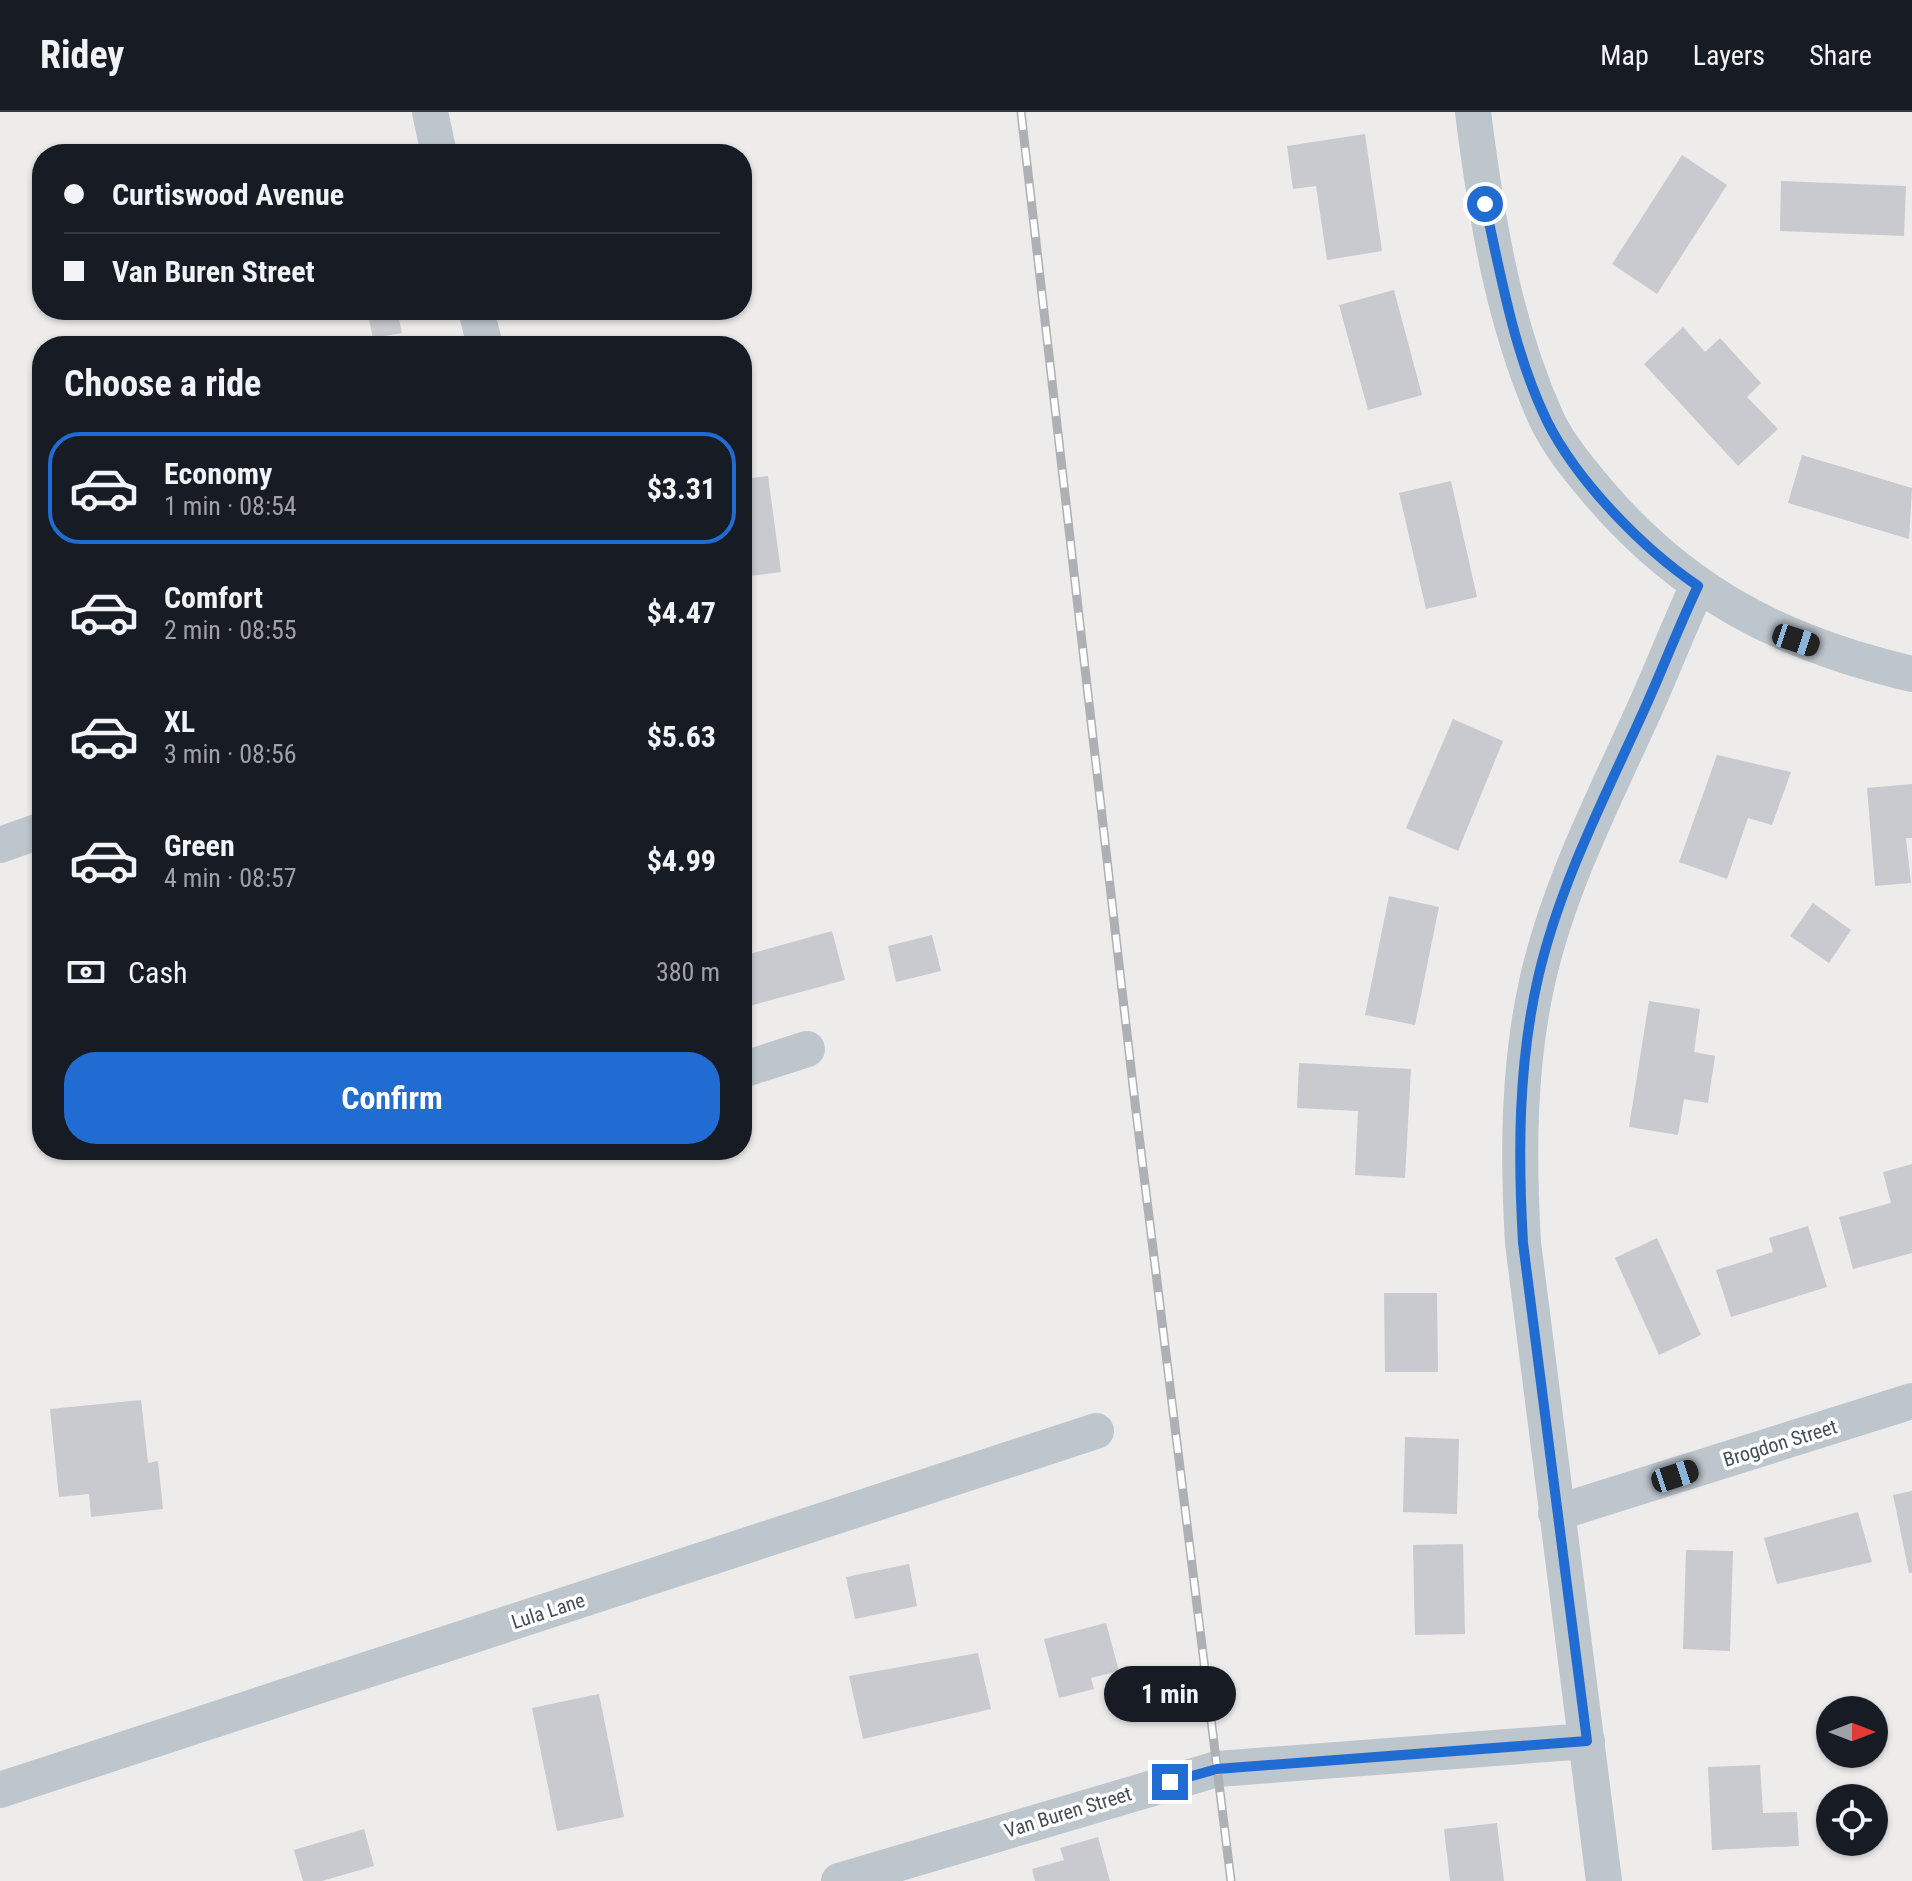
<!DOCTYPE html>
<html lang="en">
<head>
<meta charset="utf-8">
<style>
  body { margin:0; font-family:"Roboto Condensed",sans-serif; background:#20242c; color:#f1f3f6; height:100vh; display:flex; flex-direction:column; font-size:30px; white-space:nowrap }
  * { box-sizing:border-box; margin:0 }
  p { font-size:26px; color:#9ea1a6 }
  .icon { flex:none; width:44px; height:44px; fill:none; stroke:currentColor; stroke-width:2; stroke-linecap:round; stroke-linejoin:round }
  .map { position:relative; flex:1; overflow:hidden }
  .drawer { position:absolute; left:32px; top:224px; width:720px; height:824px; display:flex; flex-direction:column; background:#171b24; border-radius:32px; box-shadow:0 2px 6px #0004 }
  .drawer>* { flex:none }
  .banner { position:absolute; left:32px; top:32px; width:720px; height:176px; border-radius:32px; box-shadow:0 2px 6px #0004; display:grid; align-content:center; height:176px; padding:0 32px; background:#171b24 }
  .needle { width:52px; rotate:90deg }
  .tools { position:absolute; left:1816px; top:1584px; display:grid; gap:16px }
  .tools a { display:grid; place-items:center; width:72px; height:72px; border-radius:50%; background:#171b24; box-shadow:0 2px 6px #0004; font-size:40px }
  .end { position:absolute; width:36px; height:36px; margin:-18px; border:10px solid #216cd2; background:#fff; box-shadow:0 0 0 4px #fff }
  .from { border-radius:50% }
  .bubble { position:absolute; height:56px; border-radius:28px; background:#171b24; box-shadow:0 2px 6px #0004; font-size:26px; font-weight:700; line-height:56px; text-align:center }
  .car { position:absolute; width:24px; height:48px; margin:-24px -12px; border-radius:10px; box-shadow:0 0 6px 2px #0007; background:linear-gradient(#222 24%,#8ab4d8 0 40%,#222 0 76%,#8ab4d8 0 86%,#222 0) }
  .banner b { display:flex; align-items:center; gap:28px; height:76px; font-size:30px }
  .banner b+b { border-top:2px solid #363941 }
  .banner i { width:20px; height:20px; background:#f1f3f6 }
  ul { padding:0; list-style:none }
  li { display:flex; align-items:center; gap:24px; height:112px; margin:0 16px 12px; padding:0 16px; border:4px solid transparent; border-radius:32px }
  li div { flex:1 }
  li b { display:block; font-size:30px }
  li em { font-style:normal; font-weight:700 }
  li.current { border-color:#216cd2 }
  li>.icon { width:72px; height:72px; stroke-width:1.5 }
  h2 { padding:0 32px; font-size:36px; line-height:96px }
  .pay { display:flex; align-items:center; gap:20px; height:88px; padding:0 32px; font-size:30px }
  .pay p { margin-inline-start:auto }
  .button { display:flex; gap:16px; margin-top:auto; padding:16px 32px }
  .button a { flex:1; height:92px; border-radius:32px; background:#216cd2; color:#fff; font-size:32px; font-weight:700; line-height:92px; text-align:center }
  header { display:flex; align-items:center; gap:48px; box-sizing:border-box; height:112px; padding:0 40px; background:#171b24; border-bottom:2px solid #363941 }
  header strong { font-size:38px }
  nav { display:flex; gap:44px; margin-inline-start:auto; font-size:28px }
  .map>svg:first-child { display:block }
  .building { fill:#c8cad0 }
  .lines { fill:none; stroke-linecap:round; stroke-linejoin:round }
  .minor { stroke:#bdc5cd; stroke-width:36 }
  .rail-casing { stroke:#adb0b5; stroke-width:9 }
  .rail { stroke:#fff; stroke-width:6; stroke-dasharray:18; stroke-linecap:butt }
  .route { stroke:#216cd2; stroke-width:10 }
  .labels { text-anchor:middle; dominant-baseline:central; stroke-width:7; stroke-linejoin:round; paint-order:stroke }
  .street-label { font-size:20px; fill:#454e57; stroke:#fff }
</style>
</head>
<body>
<header>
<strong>Ridey</strong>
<nav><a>Map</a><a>Layers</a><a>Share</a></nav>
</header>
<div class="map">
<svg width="1912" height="1769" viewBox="0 0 1912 1769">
  <rect width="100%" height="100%" fill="#eeebeb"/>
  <path class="building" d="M1365 22 1382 139 1327 148 1316 74 1293 77 1287 34Z
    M1682 43 1727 73 1657 182 1612 152Z
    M1781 69 1906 74 1904 124 1780 119Z
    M1394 178 1422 283 1368 298 1339 193Z
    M367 198H397L402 221 373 226Z
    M1683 215 1705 240 1720 226 1761 271 1747 285 1778 317 1738 354 1644 252Z
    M1802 343 1912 376 1909 427 1788 391Z
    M768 364 781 460 742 465V367Z
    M1451 369 1477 485 1426 497 1399 381Z
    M1453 607 1503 629 1458 739 1406 716Z
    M1717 643 1791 660 1772 713 1748 706 1727 767 1679 750Z
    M1912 672V726H1906L1911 771 1875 774 1867 676Z
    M1389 784 1439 795 1415 913 1365 903Z
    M1813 791 1851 818 1829 851 1790 824Z
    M832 819 845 868 742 896V844Z
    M932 823 941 859 896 870 888 834Z
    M1649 889 1700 897 1694 940 1715 944 1708 991 1684 987 1678 1023 1629 1015Z
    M1299 951 1411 957 1405 1066 1355 1063 1358 999 1297 996Z
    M1912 1052V1141L1853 1157 1839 1105 1891 1091 1883 1060Z
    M1808 1114 1827 1175 1731 1205 1716 1158 1773 1140 1769 1126Z
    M1657 1126 1701 1223 1659 1243 1615 1146Z
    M1384 1181H1437L1438 1260H1385Z
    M141 1288 148 1351 158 1349 163 1397 91 1405 89 1382 59 1385 50 1297Z
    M1405 1325 1459 1327 1457 1402 1403 1400Z
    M1912 1379V1461H1909L1893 1383Z
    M1858 1400 1872 1450 1777 1472 1764 1426Z
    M1463 1432 1465 1522 1415 1523 1413 1433Z
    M1686 1438 1733 1439 1730 1539 1683 1537Z
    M909 1452 917 1494 855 1507 846 1465Z
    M1106 1511 1119 1559 1091 1566 1094 1577 1059 1586 1044 1527Z
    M978 1541 991 1597 863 1627 849 1564Z
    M599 1582 624 1705 557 1719 532 1596Z
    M1760 1653 1763 1701 1797 1700 1799 1734 1712 1738 1708 1655Z
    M1497 1711 1504 1769H1450L1444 1717Z
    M364 1717 374 1754 322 1769H303L294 1738Z
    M1098 1725 1110 1769H1035L1032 1757 1064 1748 1060 1736Z"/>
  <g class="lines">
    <path class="minor" d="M430 0 439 42
      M1473 0C1486 103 1503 210 1546 306 1559 334 1579 357 1598 380 1685 482 1783 532 1912 562
      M476 198 485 234
      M0 733 42 718
      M742 958 807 937
      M1556 1401 1912 1289
      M0 1678 1096 1319
      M839 1769 1217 1657 1587 1629
      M1604 1769 1523 1131C1518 1043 1518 953 1538 866 1560 771 1605 685 1645 596 1663 556 1679 514 1698 474"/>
    <g class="rail-casing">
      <path id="rail" d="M1021 0 1135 991 1231 1769"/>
    </g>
    <use href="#rail" class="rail"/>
  </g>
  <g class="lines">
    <path class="route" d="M1170 1670 1217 1657 1587 1629 1523 1131C1518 1043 1518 953 1538 866 1560 771 1605 685 1645 596 1663 556 1679 514 1698 474 1642 436 1577 369 1547 309 1514 241 1501 164 1485 92"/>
  </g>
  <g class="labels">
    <g class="street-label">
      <text transform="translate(1780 1331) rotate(-17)">Brogdon Street</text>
      <text transform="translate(548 1499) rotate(-18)">Lula Lane</text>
      <text transform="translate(1068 1700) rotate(-17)">Van Buren Street</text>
    </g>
  </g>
</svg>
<div class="tools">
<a><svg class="needle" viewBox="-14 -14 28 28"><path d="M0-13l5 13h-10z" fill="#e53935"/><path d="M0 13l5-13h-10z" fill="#9ea1a6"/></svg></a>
<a><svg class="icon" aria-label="locate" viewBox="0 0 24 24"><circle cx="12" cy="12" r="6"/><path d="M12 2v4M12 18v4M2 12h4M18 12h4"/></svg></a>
</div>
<i class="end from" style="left:1485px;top:92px"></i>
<i class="end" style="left:1170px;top:1670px"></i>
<div class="bubble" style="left:1104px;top:1554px;width:132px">1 min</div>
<i class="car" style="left:1796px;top:528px;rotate:108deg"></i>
<i class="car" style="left:1675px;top:1364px;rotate:72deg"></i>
<div class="banner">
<b><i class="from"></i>Curtiswood Avenue</b>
<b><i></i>Van Buren Street</b>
</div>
<section class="drawer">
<h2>Choose a ride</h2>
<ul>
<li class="current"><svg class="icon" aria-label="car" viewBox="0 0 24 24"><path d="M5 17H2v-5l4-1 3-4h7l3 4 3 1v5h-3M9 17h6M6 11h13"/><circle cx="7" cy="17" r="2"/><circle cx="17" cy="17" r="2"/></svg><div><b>Economy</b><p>1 min · 08:54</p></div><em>$3.31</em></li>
<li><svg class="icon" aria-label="car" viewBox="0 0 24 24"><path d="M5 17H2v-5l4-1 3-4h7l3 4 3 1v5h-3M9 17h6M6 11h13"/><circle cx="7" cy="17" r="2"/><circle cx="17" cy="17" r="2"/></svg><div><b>Comfort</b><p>2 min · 08:55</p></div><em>$4.47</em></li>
<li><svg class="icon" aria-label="car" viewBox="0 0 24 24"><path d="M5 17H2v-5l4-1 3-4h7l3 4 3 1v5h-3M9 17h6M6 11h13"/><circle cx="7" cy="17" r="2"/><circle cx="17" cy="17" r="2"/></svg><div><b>XL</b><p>3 min · 08:56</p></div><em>$5.63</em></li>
<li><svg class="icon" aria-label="car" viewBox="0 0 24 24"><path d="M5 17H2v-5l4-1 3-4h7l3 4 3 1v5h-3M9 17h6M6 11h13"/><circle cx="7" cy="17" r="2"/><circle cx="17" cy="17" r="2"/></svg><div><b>Green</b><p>4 min · 08:57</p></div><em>$4.99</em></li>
</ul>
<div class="pay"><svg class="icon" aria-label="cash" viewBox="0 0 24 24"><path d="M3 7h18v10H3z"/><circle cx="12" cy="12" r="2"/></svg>Cash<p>380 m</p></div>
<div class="button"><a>Confirm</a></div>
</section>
</div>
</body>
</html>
